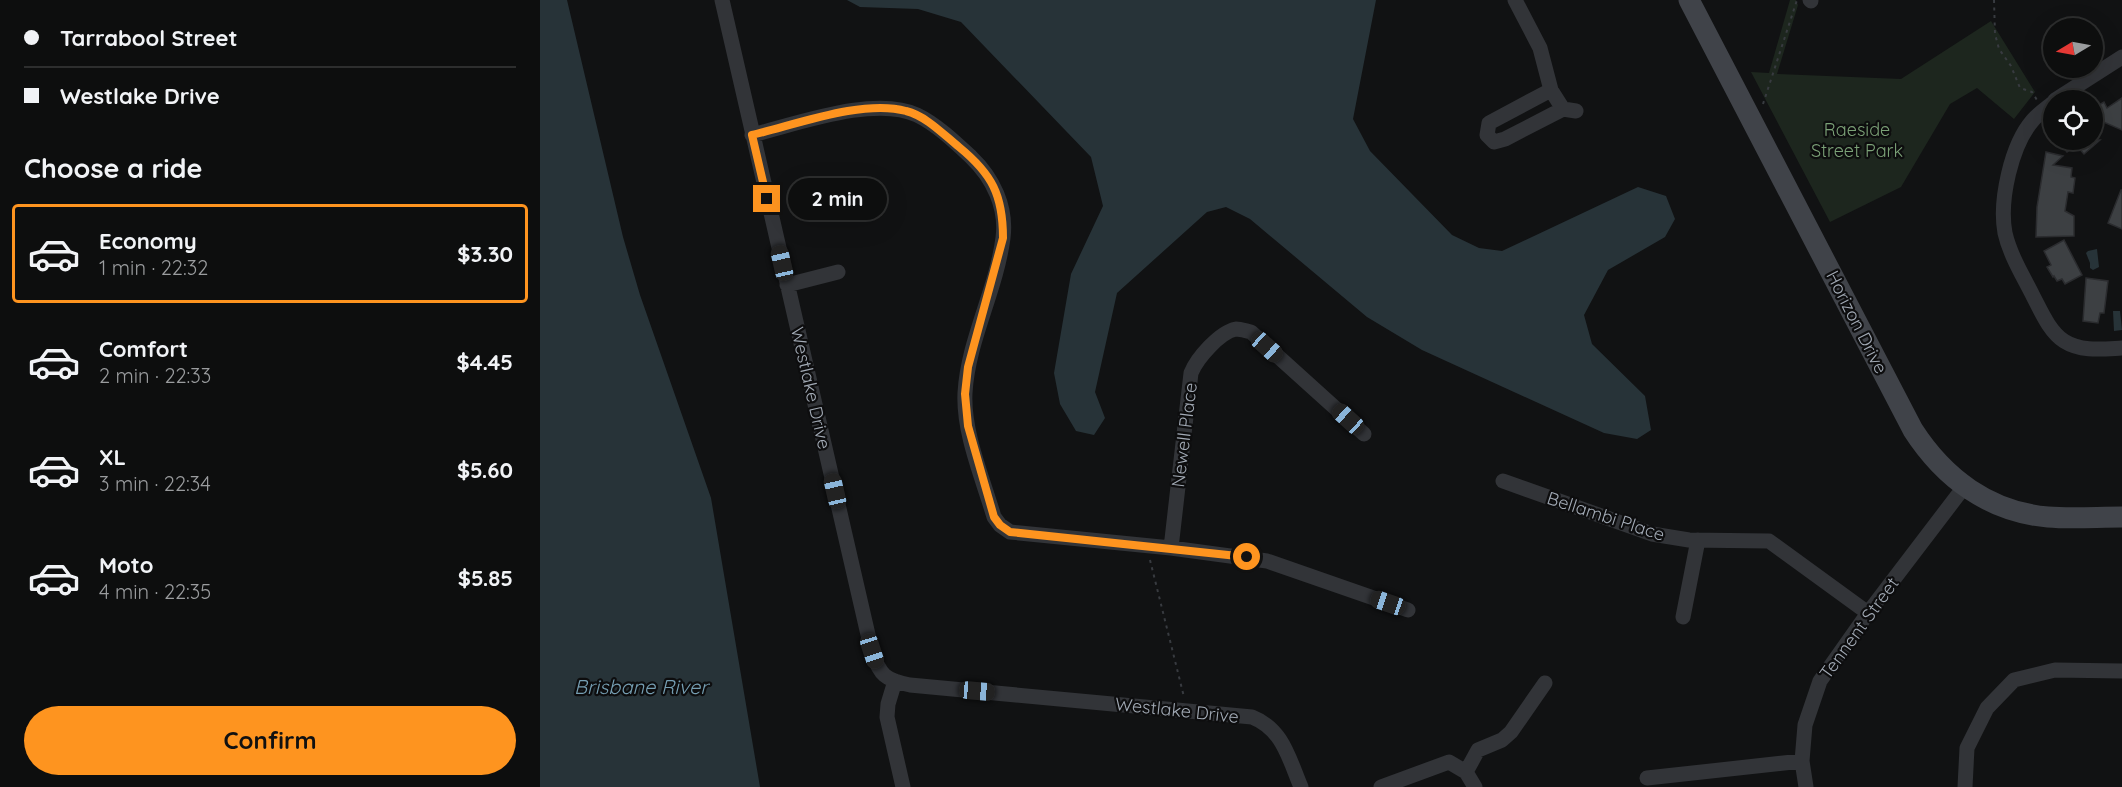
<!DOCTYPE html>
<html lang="en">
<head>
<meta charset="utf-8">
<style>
  body { margin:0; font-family:Quicksand,sans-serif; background:#161717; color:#f1f3f6; height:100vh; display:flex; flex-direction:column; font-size:22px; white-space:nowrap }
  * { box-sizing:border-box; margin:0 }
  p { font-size:20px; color:#9a9c9e }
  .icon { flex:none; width:33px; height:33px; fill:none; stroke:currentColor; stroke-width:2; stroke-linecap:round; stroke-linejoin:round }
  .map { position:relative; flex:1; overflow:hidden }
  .side { display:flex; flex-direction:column; background:#0d0e0e; width:540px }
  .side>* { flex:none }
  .guide { display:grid; align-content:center; height:132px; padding:0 24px; background:#0d0e0e }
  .needle { width:39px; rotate:260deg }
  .fabs { position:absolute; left:1503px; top:18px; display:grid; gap:12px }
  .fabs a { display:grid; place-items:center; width:60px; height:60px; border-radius:50%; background:#0d0e0e; box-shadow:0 6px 24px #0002,0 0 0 2px #2d2e2e; font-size:30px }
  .end { position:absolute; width:27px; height:27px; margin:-14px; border:8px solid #fe941f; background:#111; box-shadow:0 0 0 3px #111 }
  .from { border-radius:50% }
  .bubble { position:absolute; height:42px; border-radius:21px; background:#0d0e0e; box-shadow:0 6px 24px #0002,0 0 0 2px #2d2e2e; font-size:20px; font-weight:700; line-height:42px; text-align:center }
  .car { position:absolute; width:18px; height:36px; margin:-18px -9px; border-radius:8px; box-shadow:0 0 4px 2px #0007; background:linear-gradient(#222 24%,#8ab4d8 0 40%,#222 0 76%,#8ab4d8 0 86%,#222 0) }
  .guide b { display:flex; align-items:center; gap:21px; height:57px; font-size:22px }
  .guide b+b { border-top:2px solid #2d2e2e }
  .guide i { width:15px; height:15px; background:#f1f3f6 }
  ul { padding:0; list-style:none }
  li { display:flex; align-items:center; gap:18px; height:99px; margin:0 12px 9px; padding:0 12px; border:3px solid transparent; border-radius:6px }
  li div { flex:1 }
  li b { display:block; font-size:22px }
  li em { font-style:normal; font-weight:700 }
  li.selected { border-color:#fe941f }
  li>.icon { width:54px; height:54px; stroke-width:1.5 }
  h2 { padding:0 24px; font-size:27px; line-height:72px }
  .action { display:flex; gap:12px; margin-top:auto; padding:12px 24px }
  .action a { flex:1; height:69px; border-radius:36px; background:#fe941f; color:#111; font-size:24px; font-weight:700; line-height:69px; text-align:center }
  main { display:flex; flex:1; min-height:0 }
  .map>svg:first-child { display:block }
  .green { fill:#1d261e }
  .water { fill:#273338 }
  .building { fill:#3d4043; stroke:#2b2c2f; stroke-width:1.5 }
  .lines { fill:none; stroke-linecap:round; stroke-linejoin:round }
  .path { stroke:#383b40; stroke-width:2; stroke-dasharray:3 4.5; stroke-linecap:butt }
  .street { stroke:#323438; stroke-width:15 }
  .secondary { stroke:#404349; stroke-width:21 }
  .route { stroke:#fe941f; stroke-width:8 }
  .labels { text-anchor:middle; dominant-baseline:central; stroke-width:4.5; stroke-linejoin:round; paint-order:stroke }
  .park-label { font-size:18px; fill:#7ba177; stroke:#0d0d0e }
  .street-label { font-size:18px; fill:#a2aab5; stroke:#0d0d0e }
  .water-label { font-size:20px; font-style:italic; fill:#769fb3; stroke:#0d0d0e }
</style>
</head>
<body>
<main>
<section class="side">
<div class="guide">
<b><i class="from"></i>Tarrabool Street</b>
<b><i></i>Westlake Drive</b>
</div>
<h2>Choose a ride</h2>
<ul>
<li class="selected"><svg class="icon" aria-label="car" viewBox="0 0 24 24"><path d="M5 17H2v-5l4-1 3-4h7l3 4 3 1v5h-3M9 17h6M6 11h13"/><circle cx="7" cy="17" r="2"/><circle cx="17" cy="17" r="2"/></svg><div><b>Economy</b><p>1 min · 22:32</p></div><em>$3.30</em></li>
<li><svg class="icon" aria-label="car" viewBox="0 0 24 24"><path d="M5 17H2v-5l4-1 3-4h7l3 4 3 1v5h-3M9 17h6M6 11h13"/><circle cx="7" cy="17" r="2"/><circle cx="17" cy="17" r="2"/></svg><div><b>Comfort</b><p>2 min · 22:33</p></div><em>$4.45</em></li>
<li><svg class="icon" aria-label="car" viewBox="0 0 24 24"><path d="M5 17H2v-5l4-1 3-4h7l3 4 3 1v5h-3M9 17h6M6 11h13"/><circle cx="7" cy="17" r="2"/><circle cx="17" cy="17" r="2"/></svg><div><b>XL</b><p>3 min · 22:34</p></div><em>$5.60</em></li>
<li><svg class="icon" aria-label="car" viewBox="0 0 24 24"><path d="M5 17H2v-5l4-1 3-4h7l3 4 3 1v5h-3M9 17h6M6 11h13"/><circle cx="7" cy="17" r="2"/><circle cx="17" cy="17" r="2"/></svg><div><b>Moto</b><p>4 min · 22:35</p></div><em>$5.85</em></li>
</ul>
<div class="action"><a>Confirm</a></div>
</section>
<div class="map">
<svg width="1582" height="787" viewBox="0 0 1582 787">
  <rect width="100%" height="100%" fill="#111213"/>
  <path class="green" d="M1250 0H1256L1258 5 1237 74 1361 79 1451 21 1495 92 1474 119 1437 88 1410 104 1361 187 1290 222 1211 72 1229 73Z"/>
  <path class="water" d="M0 0H27L83 237 100 295 171 498 220 787H0Z
    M307 0H836L813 119 830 151 912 235 939 248 962 251 1098 187 1126 196 1135 219 1125 237 1068 270 1044 315 1052 344 1105 396 1111 430 1097 439 1064 433 882 350 827 317 710 219 686 207 667 212 577 293 555 392 565 418 554 435 536 431 520 404 514 373 531 274 563 206 551 157 421 22 378 9 320 7Z
    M1557 249 1559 267 1553 270 1550 268V263L1546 253 1548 251Z
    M1573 311H1580L1582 330 1574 331Z"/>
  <path class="building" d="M1582 98V130L1552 117V109L1564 102 1567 108Z
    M1517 140H1560L1544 154 1536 145 1527 152Z
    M1506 152 1523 156 1513 165 1532 168 1531 177 1535 178 1533 193 1528 192 1525 211 1534 216V236L1496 237 1497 207Z
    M1581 190H1582V229L1568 223Z
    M1524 240 1542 275 1525 284 1522 279 1517 281 1514 276 1513 277 1507 267 1511 265 1504 251Z
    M1546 278 1568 281 1564 313H1560L1558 323 1543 321Z"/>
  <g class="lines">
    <path class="path" d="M1454 0 1455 34 1459 49 1471 66 1480 88 1492 92 1497 100
      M1223 104 1257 0
      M610 560 644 697"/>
    <path class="street" d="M182 0 332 652C340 675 345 680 370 685L712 717C743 729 749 759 761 787
      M975 0 1000 48 1011 90 1023 109 1036 111
      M1270 0 1271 1
      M1011 90 949 123 947 135 954 142 965 139 1023 109
      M1515 100 1582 57
      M1514 102C1507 108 1499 113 1493 120 1471 145 1459 201 1465 233 1470 255 1483 276 1493 296 1501 311 1509 331 1524 341 1541 352 1563 349 1582 348
      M212 135C257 124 335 95 377 115 396 124 415 142 431 157 453 178 467 207 463 238 456 291 428 340 425 393 423 433 443 479 454 517L460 525 470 532 631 548 727 561 868 610
      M247 285 298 272
      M963 481 1112 534 1149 540 1229 541 1328 613
      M631 548 651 373C657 358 680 332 696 329 701 329 706 331 711 332L824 434
      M1143 617 1158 540
      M355 681 348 704 347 717 363 787
      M926 772 938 750 962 740 971 732 1005 683
      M1107 778 1262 761
      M841 787 909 762 926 772 935 787
      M1266 787 1262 761 1265 725 1280 681 1328 613 1424 487
      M1425 787 1427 748 1447 708 1474 680 1515 670 1582 671"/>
    <path class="secondary" d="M1149 0 1373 430C1404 478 1449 512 1508 517 1532 519 1557 517 1582 517"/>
  </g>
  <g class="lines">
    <path class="route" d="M227 199 212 135C255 125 323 99 366 111 386 116 403 134 419 147 452 174 463 195 463 238L428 367 425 394 428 426 454 517 460 525 470 532 707 557"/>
  </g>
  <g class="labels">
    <g class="park-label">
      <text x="1317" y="129">Raeside<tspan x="1317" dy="21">Street Park</tspan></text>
    </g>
    <g class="street-label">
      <text transform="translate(1317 322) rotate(63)">Horizon Drive</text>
      <text transform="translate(271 388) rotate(77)">Westlake Drive</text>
      <text transform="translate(644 435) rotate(-83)">Newell Place</text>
      <text transform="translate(1066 516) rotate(18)">Bellambi Place</text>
      <text transform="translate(1319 628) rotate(-54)">Tennent Street</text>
      <text transform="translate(637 710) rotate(6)">Westlake Drive</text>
    </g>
    <g class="water-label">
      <text x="101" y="686">Brisbane River</text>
    </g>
  </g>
</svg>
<div class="fabs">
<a><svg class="needle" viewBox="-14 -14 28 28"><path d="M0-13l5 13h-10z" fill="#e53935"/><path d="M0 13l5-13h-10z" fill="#9a9c9e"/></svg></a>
<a><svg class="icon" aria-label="locate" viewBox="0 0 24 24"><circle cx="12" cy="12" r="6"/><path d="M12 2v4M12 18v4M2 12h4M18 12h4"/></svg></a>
</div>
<i class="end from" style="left:707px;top:557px"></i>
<i class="end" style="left:227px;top:199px"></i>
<div class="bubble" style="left:248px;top:178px;width:99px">2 min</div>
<i class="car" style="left:242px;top:263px;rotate:347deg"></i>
<i class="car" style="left:727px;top:347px;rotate:132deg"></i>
<i class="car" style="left:808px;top:419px;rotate:312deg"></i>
<i class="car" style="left:295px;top:491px;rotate:347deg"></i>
<i class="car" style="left:848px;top:603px;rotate:289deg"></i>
<i class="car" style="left:332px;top:651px;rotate:162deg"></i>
<i class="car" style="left:437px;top:691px;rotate:95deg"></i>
</div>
</main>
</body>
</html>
